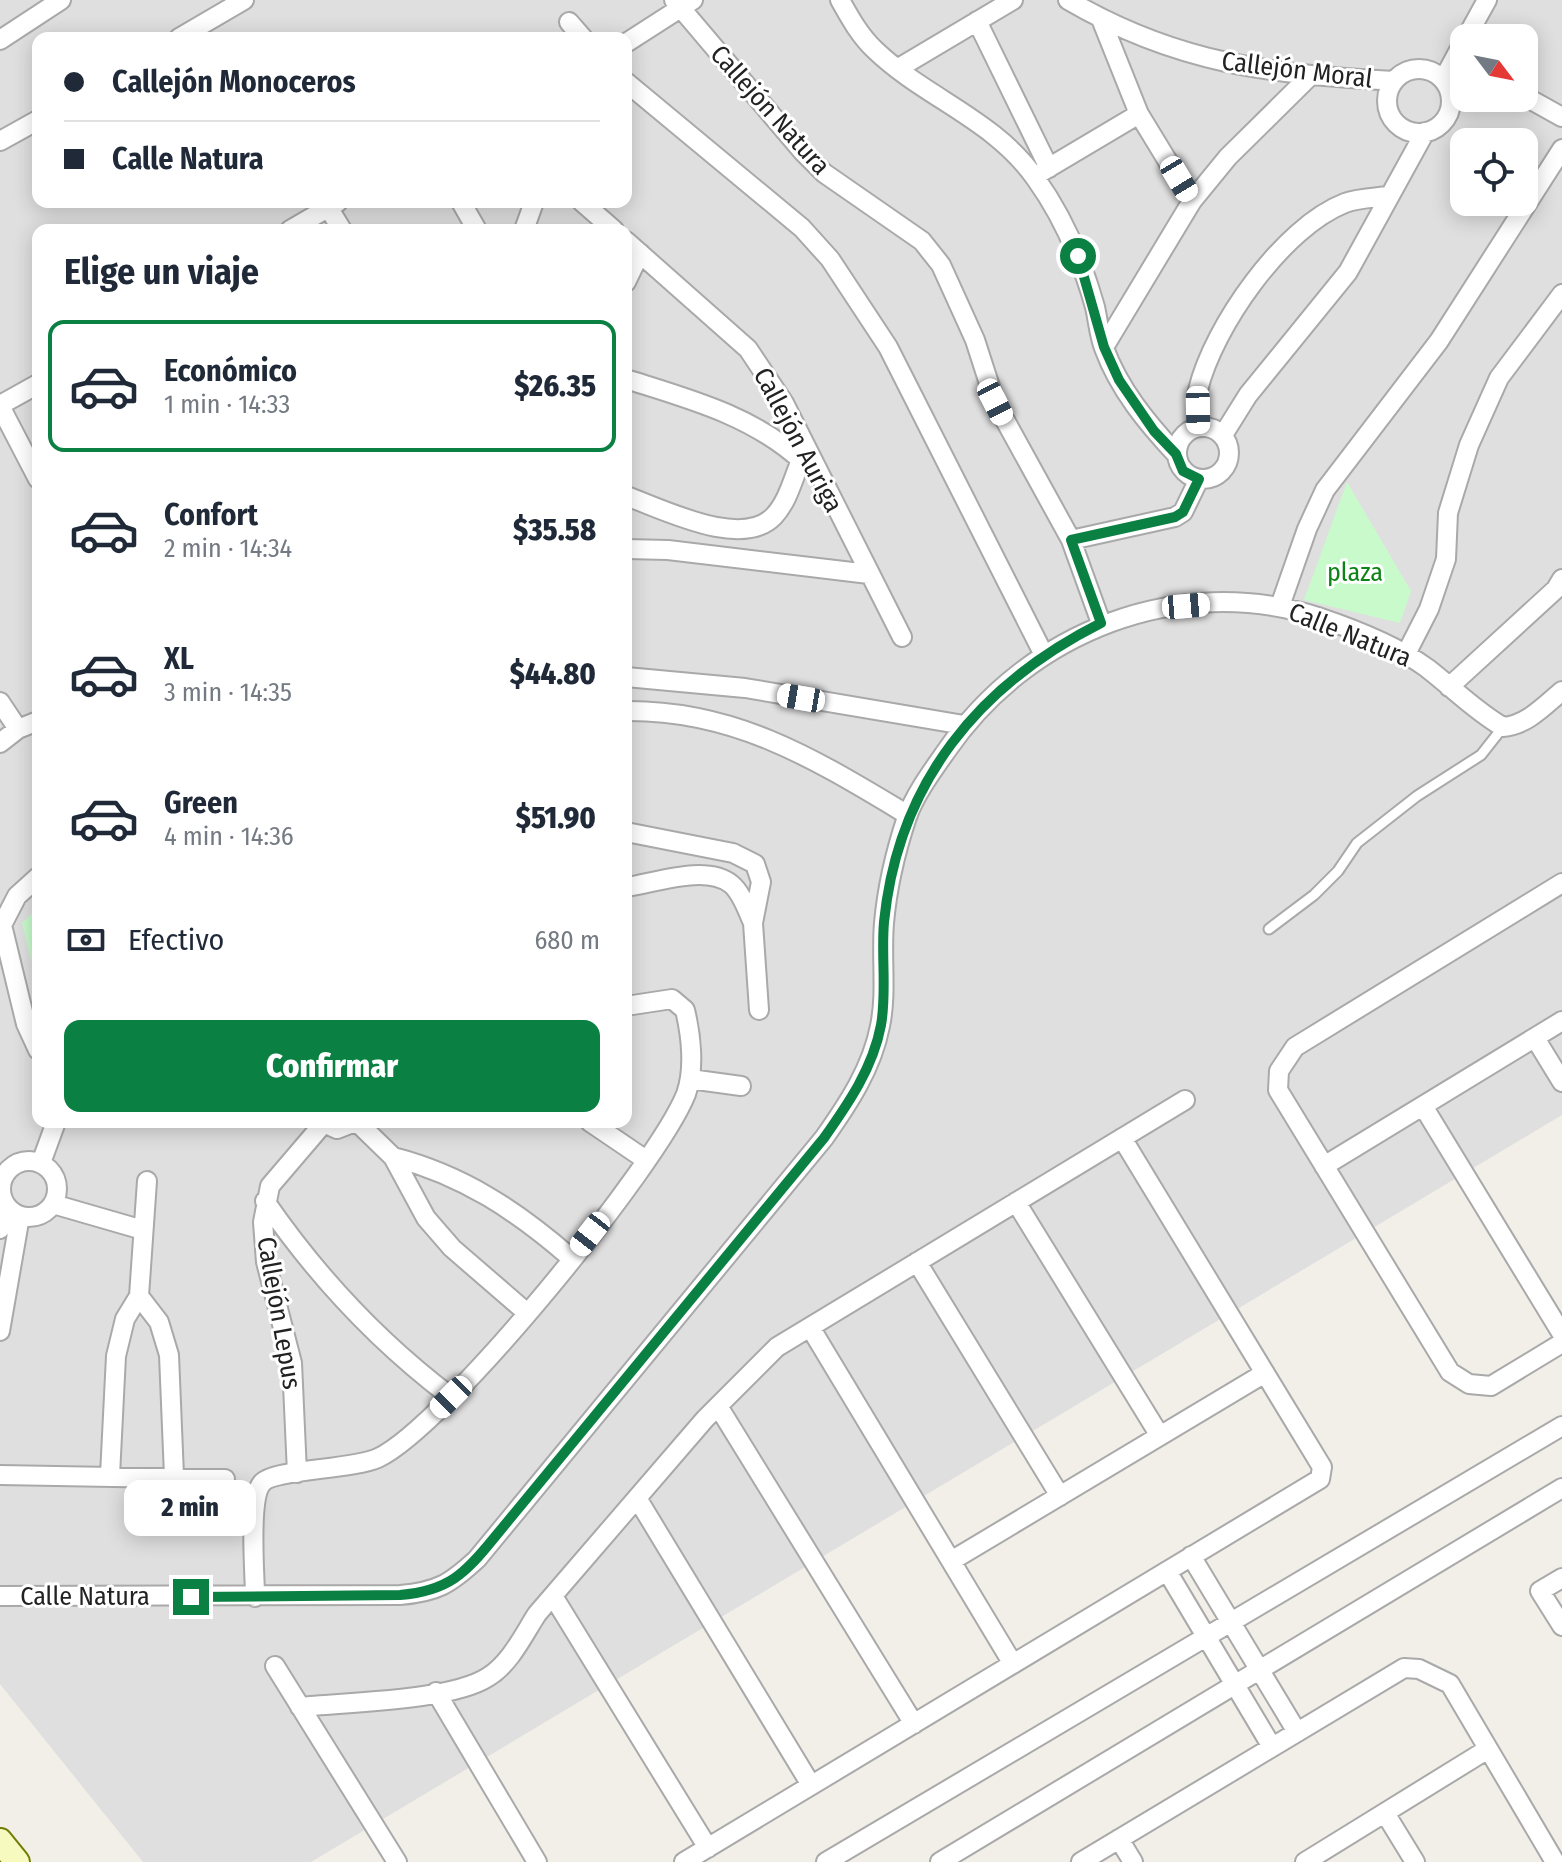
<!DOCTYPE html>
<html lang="es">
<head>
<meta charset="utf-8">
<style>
  body { margin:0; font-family:"Fira Sans Condensed",sans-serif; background:#f6f6f7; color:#1f2937; height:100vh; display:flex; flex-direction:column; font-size:30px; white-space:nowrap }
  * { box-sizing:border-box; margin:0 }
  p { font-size:26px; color:#747a83 }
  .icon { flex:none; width:44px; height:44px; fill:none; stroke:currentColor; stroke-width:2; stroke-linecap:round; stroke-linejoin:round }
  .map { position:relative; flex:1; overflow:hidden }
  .side { position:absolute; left:32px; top:224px; width:600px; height:904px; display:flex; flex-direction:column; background:#fff; border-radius:16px; box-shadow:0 4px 20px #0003 }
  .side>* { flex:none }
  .hud { position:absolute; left:32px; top:32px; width:600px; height:176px; border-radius:16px; box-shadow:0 4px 20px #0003; display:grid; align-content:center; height:176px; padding:0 32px; background:#fff }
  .needle { width:52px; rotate:122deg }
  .fabs { position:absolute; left:1450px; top:24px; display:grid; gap:16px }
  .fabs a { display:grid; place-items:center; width:88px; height:88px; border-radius:16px; background:#fff; box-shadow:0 4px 20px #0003; font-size:40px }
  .end { position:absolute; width:36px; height:36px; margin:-18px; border:10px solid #0b8043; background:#fff; box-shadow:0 0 0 4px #fff }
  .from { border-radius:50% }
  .bubble { position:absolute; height:56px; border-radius:16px; background:#fff; box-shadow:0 4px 20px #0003; font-size:26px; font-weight:800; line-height:56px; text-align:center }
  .car { position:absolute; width:24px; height:48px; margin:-24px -12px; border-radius:10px; box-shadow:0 0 6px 2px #0007; background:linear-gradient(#fff 24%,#345 0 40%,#fff 0 76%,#345 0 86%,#fff 0) }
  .hud b { display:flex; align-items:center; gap:28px; height:76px; font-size:30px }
  .hud b+b { border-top:2px solid #e0e1e3 }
  .hud i { width:20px; height:20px; background:#1f2937 }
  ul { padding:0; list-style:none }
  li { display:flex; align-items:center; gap:24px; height:132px; margin:0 16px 12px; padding:0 16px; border:4px solid transparent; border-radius:16px }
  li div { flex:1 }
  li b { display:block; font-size:30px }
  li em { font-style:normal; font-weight:800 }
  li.selected { border-color:#0b8043 }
  li>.icon { width:72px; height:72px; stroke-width:1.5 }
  h2 { padding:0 32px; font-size:36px; line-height:96px }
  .pay { display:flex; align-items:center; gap:20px; height:88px; padding:0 32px; font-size:30px }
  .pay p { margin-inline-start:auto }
  .action { display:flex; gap:16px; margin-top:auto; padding:16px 32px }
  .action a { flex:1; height:92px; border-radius:16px; background:#0b8043; color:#fff; font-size:32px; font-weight:800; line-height:92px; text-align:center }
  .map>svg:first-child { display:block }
  .residential { fill:#e0dfdf; fill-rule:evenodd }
  .park { fill:#c8facc }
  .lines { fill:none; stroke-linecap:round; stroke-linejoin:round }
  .lane-casing { stroke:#a9a9a9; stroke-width:13 }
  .street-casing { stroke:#a9a9a9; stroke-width:22 }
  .secondary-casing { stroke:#707d05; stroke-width:28 }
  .lane { stroke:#fff; stroke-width:9 }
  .street { stroke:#fff; stroke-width:18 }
  .secondary { stroke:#f7fabf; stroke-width:24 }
  .route { stroke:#0b8043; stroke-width:10 }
  .labels { text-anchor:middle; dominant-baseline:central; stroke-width:6; stroke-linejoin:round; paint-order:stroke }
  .street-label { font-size:26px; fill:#222; stroke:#fff }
  .park-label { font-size:26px; fill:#0c8416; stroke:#fff }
</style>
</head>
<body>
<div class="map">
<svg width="1562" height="1862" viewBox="0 0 1562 1862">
  <rect width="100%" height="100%" fill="#f2efe9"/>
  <path class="residential" d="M0 0H1562V1115L311 1862H143L0 1684ZM38 38H626V202H38ZM1464 38H1524V98H1464ZM1464 142H1524V202H1464ZM38 230H626V1122H38Z"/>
  <path class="park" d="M1347 482 1411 591 1400 623 1304 600Z
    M38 908V989L22 923Z"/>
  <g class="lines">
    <g class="lane-casing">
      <path id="lane" d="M1269 929 1314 895 1338 871 1357 843 1417 796 1481 755 1503 727"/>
    </g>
    <g class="street-casing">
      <path id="street" d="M674 0 803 152 824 173 922 241 941 265 975 340 995 402 1071 540 1101 623
        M840 0C850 18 860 36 875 50 925 98 994 119 1036 179 1064 218 1082 261 1095 307 1098 320 1099 335 1104 348 1119 389 1147 423 1176 454
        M1068 0C1177 64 1271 74 1394 81
        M1101 19 1139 114 1192 201
        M977 21 1049 168
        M569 22 583 38
        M179 38 244 0
        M1466 38 1487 0
        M0 40 61 0
        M626 43 693 0
        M897 69 1013 0
        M1387 101a32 32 0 1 1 64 0a32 32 0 1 1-64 0Z
        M1443 80 1464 41
        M626 82 802 228 830 259 888 347 1044 655
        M1524 96 1562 117
        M0 141 38 120
        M1038 174 1139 114
        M461 202 477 230
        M582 202 614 230
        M328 207 342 230
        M290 230 338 202
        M524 230 534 202
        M626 241 748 349 784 403 902 637
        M626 282 640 253
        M1104 347 1192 201 1228 157 1310 76
        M626 379C689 399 751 415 801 460 793 479 788 501 774 516 742 550 663 509 626 496
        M0 405 38 384
        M0 406 38 479
        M1177 453a26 26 0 1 1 52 0a26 26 0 1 1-52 0Z
        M1198 427C1198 415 1196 402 1198 390 1213 327 1283 227 1345 203 1358 198 1374 198 1388 196
        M1223 435 1248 395 1348 272 1425 132
        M1071 540 1175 517 1183 512 1199 479
        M626 549 668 550 869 574
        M1280 606 1307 529 1325 490 1439 341 1562 149
        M1406 654 1429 609 1446 559 1448 513 1469 445 1499 378 1562 294
        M626 677 745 688 964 725
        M1449 687 1556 589 1562 579
        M0 702 18 729 38 721
        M626 711C737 710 816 760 908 815
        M0 743 18 729
        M626 832 733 853 755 864 761 882 753 923 759 1010
        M38 877 17 896 2 925 26 1024 38 1050
        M1562 883 1295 1047 1279 1071 1278 1090 1450 1372 1469 1384 1491 1386 1562 1343
        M626 887C655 883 706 864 731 884 742 893 747 910 753 923
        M1535 1038 1562 1082
        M690 1079 741 1086
        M1423 1106 1562 1334
        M322 1122 337 1129 355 1122
        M357 1122 393 1157 426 1218 452 1248 526 1312
        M590 1122 646 1160
        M393 1157C463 1175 517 1211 571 1258
        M1 1189a28 28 0 1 1 56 0a28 28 0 1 1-56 0Z
        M41 1163 56 1122
        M1324 1166 1562 1021
        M265 1201C318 1278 377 1341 451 1397
        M1016 1202 1160 1436
        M53 1204 143 1230
        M0 1229 11 1211
        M917 1262 1060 1496
        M139 1296 159 1322 169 1355 174 1476
        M810 1327 1013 1664
        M0 1331 20 1216
        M718 1406 914 1724
        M297 1473 292 1363 266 1262 263 1222 270 1186 323 1124
        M0 1475 225 1479
        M110 1475 116 1356 125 1319 139 1296 147 1181
        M637 1498 811 1785
        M1191 1556 1297 1732
        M951 1561 1265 1373
        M1167 1571 1272 1747
        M1562 1578 1540 1591 1562 1626
        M0 1596 400 1595C437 1592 450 1584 477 1559L824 1138C848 1104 872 1068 880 1026 887 993 881 957 884 923 887 889 896 850 907 817 915 794 933 770 947 750 1028 632 1179 572 1318 617 1354 629 1397 646 1427 668 1453 688 1475 711 1503 727 1527 725 1544 706 1562 691
        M553 1596 708 1848
        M255 1597C255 1573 248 1499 262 1483 274 1469 351 1470 378 1458 445 1427 658 1165 686 1094 695 1069 691 1035 685 1010L672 999 626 1006
        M275 1666 397 1862
        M436 1692 537 1862
        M300 1707C347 1702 451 1701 488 1677 510 1664 524 1634 537 1614L705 1419 777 1347 1185 1100
        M1385 1813 1415 1862
        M1119 1839 1133 1862
        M684 1862 1320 1479 1322 1467 1122 1138
        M826 1862 1562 1426
        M940 1862 1562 1488
        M1081 1862 1404 1668 1419 1669 1450 1684 1555 1862
        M1305 1862 1488 1749"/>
    </g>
    <g class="secondary-casing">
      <path id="secondary" d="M0 1841 17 1862"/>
    </g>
    <use href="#lane" class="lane"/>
    <use href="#street" class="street"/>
    <use href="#secondary" class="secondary"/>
  </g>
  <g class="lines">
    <path class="route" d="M191 1597 400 1595C448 1591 465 1574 494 1538L824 1138C848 1104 873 1068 881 1025 887 992 881 956 884 922 898 783 978 685 1101 623L1071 540 1175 517 1183 512 1199 479 1183 471 1176 454 1154 431 1119 380 1104 347 1078 256"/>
  </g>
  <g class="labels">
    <g class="street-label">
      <text transform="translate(1297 70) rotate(7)">Callejón Moral</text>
      <text transform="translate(770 110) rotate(48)">Callejón Natura</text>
      <text transform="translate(798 440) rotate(62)">Callejón Auriga</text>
      <text transform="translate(1350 635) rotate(22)">Calle Natura</text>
      <text transform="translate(279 1313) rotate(80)">Callejón Lepus</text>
      <text x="85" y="1596">Calle Natura</text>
    </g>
    <g class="park-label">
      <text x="1355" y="572">plaza</text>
    </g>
  </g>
</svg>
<div class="fabs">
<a><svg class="needle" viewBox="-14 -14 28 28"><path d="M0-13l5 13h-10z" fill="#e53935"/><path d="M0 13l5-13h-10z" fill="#747a83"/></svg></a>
<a><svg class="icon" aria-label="locate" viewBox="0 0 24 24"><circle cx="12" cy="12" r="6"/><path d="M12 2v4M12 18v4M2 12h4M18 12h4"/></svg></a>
</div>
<i class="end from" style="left:1078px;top:256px"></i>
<i class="end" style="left:191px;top:1597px"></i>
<div class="bubble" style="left:124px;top:1480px;width:132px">2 min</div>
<i class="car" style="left:1179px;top:179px;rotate:149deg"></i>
<i class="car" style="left:995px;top:402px;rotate:153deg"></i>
<i class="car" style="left:1198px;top:410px;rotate:179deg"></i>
<i class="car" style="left:1186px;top:606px;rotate:85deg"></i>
<i class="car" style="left:801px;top:698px;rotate:280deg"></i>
<i class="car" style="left:590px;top:1234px;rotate:218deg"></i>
<i class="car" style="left:451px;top:1397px;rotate:225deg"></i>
<div class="hud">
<b><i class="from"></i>Callejón Monoceros</b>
<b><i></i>Calle Natura</b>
</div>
<section class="side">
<h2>Elige un viaje</h2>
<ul>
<li class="selected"><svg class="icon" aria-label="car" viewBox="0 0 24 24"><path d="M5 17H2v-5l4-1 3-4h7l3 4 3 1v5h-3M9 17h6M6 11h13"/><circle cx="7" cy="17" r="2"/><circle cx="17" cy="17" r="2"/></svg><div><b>Económico</b><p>1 min · 14:33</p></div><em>$26.35</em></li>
<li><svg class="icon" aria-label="car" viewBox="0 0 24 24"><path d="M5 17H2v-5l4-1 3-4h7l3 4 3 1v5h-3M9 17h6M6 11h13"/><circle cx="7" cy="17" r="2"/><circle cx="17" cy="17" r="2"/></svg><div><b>Confort</b><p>2 min · 14:34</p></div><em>$35.58</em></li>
<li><svg class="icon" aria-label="car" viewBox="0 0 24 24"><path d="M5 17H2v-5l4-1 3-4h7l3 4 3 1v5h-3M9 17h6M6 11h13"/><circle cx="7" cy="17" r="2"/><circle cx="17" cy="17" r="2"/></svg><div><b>XL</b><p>3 min · 14:35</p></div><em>$44.80</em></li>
<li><svg class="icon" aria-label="car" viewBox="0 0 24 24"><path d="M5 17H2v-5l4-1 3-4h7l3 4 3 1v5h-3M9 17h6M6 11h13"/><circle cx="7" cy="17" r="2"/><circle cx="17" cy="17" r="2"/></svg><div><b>Green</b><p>4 min · 14:36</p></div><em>$51.90</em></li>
</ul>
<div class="pay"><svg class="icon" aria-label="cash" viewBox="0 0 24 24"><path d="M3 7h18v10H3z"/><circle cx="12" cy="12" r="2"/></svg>Efectivo<p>680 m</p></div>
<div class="action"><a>Confirmar</a></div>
</section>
</div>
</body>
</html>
